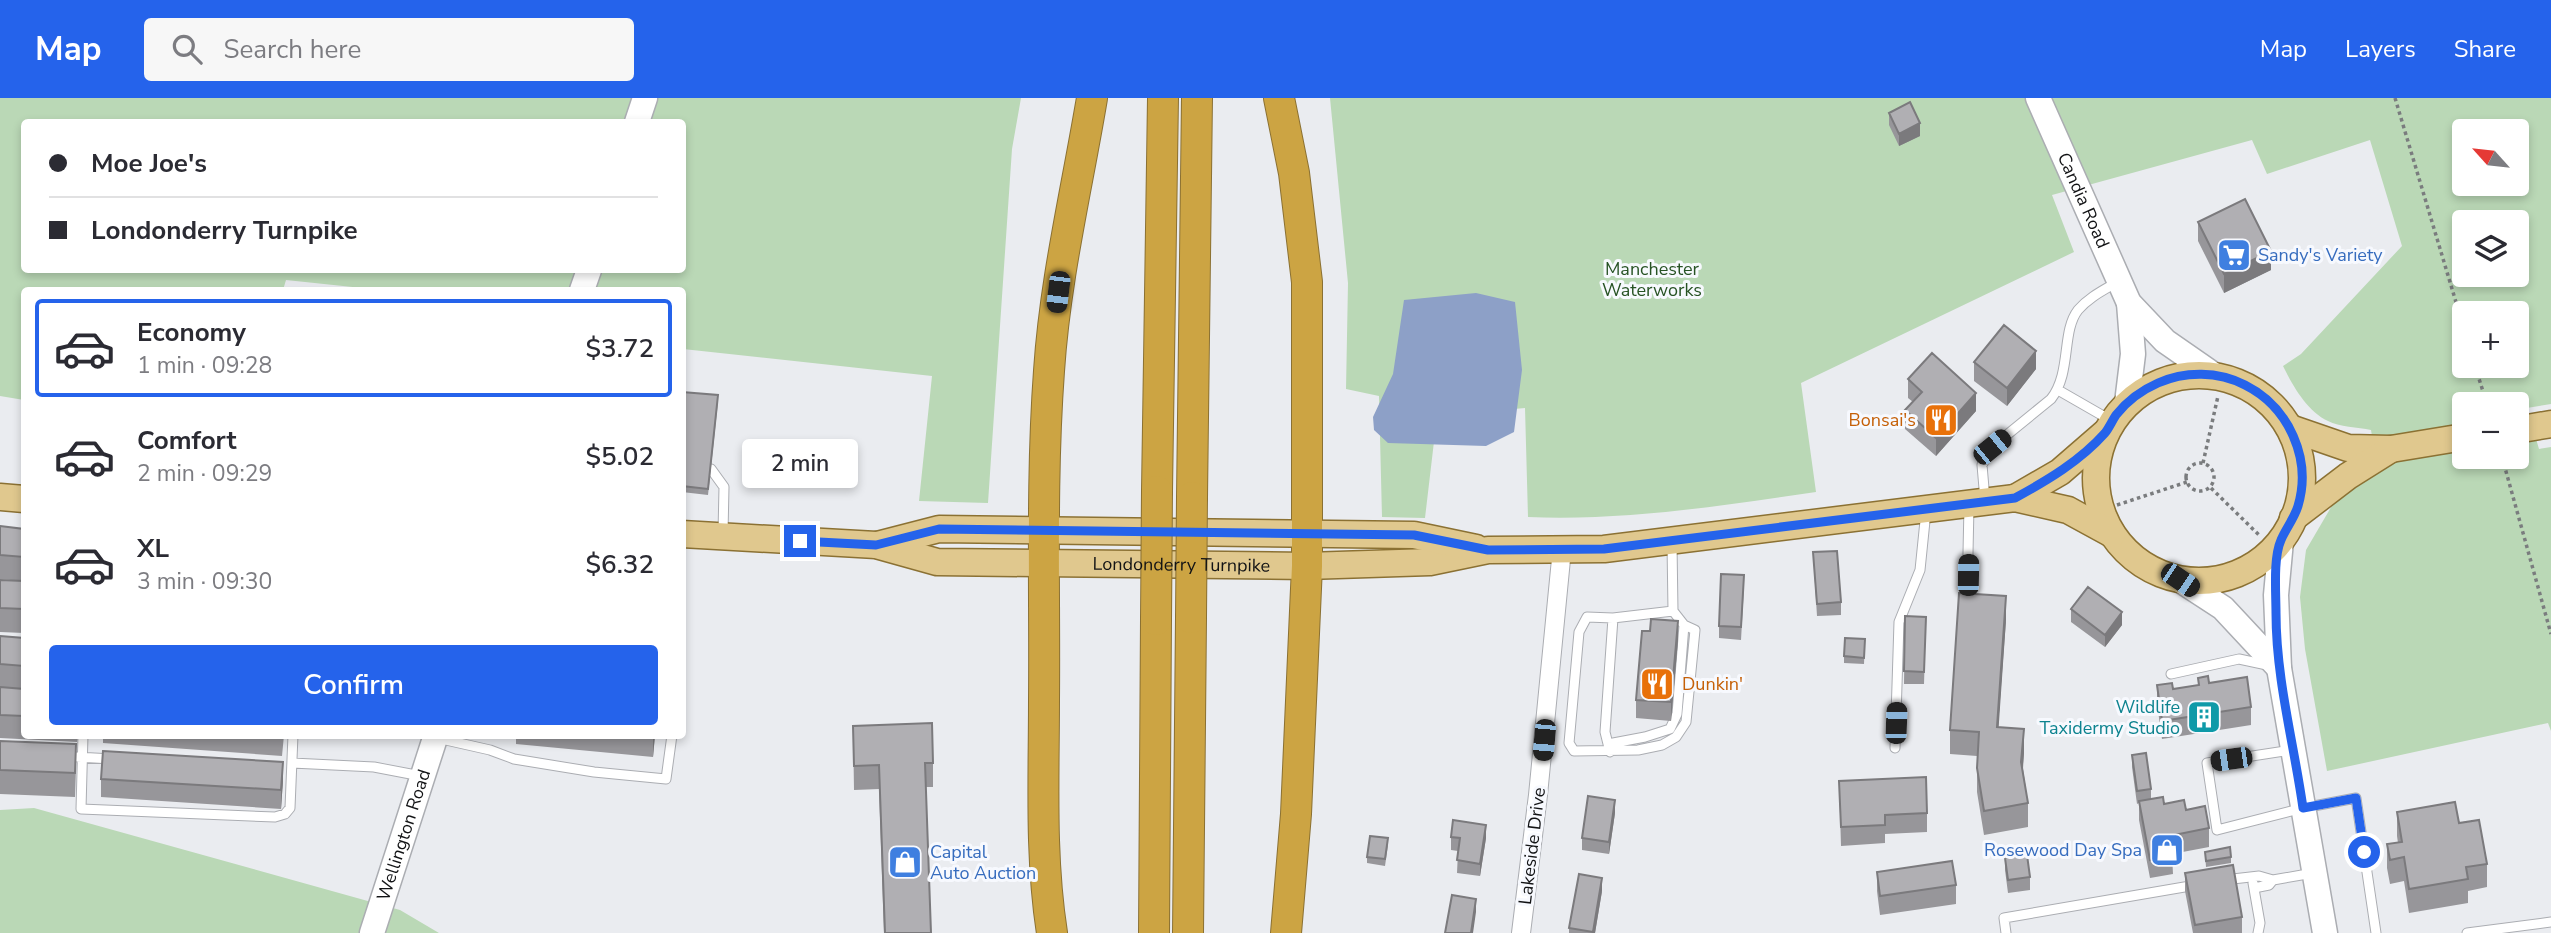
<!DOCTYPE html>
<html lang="en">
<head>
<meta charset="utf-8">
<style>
  body { margin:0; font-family:"Nunito Sans",sans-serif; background:#f7f7f7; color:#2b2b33; height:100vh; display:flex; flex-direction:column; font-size:26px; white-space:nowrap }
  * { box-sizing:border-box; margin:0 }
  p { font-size:23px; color:#7c7c81 }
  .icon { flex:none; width:38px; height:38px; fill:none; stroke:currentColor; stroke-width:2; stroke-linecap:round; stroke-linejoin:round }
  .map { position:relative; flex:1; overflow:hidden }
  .drawer { position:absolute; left:21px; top:189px; width:665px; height:452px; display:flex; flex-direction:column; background:#fff; border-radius:7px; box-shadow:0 4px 10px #0003 }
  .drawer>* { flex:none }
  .top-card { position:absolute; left:21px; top:21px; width:665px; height:154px; border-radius:7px; box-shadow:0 4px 10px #0003; display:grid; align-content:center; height:154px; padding:0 28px; background:#fff }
  .needle { width:46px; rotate:297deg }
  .fabs { position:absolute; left:2452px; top:21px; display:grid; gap:14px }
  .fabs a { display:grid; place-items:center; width:77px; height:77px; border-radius:7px; background:#fff; box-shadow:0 4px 10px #0003; font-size:35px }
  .end { position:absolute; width:32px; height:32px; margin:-16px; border:9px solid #2563eb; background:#fff; box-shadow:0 0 0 4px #fff }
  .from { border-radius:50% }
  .bubble { position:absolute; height:49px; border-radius:7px; background:#fff; box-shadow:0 4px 10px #0003; font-size:23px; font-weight:600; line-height:49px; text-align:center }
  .car { position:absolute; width:21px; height:42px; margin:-21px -10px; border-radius:9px; box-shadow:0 0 5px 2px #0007; background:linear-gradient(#222 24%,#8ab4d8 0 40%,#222 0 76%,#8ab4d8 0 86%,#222 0) }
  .top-card b { display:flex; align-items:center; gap:24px; height:66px; font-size:26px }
  .top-card b+b { border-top:2px solid #e1e1e2 }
  .top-card i { width:18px; height:18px; background:#2b2b33 }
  ul { padding:12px 0 0; list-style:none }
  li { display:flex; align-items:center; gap:21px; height:98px; margin:0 14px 10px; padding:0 14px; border:4px solid transparent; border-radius:7px }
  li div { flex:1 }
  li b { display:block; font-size:26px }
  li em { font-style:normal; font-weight:600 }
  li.on { border-color:#2563eb }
  li>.icon { width:63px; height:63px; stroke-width:1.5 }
  .button { display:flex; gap:14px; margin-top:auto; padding:14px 28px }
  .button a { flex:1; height:80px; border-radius:7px; background:#2563eb; color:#fff; font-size:28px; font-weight:600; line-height:80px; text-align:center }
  header { display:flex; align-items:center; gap:42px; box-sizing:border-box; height:98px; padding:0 35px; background:#2563eb; color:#fff }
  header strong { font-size:33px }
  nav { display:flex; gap:38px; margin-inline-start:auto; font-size:24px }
  .search { width:490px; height:63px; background:#f7f7f7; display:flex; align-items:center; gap:18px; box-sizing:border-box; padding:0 24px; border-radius:7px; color:#7c7c81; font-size:26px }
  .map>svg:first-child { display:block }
  .green { fill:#bad8b6; fill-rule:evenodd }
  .water { fill:#8da0c7 }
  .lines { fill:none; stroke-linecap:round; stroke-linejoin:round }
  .lane-casing { stroke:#abadb2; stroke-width:11 }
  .street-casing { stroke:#abadb2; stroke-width:20 }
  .secondary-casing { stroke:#abadb2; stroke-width:27 }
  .primary-casing { stroke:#8b7133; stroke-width:29 }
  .highway-casing { stroke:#8b7133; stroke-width:32 }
  .path { stroke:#7a7c7e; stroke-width:3.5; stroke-dasharray:3.5 3.5; stroke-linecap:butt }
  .lane { stroke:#fff; stroke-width:9 }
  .street { stroke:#fff; stroke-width:18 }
  .secondary { stroke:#fff; stroke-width:24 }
  .primary { stroke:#e0c88e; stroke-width:26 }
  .highway { stroke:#cca443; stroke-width:30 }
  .highway-bridge-casing { stroke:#8b7133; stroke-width:32; stroke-linecap:butt }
  .highway-bridge { stroke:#cca443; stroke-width:30 }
  .wall { fill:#97969a }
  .shaded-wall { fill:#7b7a7d }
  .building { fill:#b0afb3; stroke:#7b7a7d; stroke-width:2 }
  .route { stroke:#2563eb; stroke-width:9 }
  .labels { text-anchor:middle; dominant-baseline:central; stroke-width:6; stroke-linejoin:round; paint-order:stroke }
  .street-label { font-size:18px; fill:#121315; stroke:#f7f9fe }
  .shop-label { font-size:18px; fill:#366cbe; stroke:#f7f9fe; text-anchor:start }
  .park-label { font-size:18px; fill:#275324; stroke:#f7f9fe }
  .food-label { font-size:18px; fill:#c56008; stroke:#f7f9fe; text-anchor:end }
  .culture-label { font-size:18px; fill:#0d838f; stroke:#f7f9fe; text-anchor:end }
</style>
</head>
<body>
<header>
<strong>Map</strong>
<div class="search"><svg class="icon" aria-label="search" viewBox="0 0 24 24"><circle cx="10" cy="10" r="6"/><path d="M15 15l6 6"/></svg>Search here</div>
<nav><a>Map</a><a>Layers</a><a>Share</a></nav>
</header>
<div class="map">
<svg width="2551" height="835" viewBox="0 0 2551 835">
  <rect width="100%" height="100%" fill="#eaecf0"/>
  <path class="green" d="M0 0H1021L1012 51 988 405 919 403 932 278 683 251 682 192H381L286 182 283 192H24V302L0 298ZM24 24H682V172H24Z
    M1330 0H2551V306L2527 310 2539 351 2551 349V633L2548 625 2327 673 2305 551 2300 499 2306 452 2337 399 2378 375 2371 332C2358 329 2339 329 2328 323 2307 313 2293 288 2283 268L2301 256 2402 148 2370 42 2267 76 2252 42 2052 97 2074 154 1801 285 1816 394C1720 408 1624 423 1528 419L1525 310 1437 318 1425 420 1382 419 1379 298 1346 291 1348 185ZM2464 33H2516V86H2464ZM2464 124H2516V177H2464ZM2464 215H2516V268H2464ZM2464 306H2516V359H2464Z
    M34 710 400 812 439 835H0V712Z"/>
  <path class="water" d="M1476 195 1515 204 1522 272 1514 334 1486 348 1388 345 1374 332 1373 319 1393 276 1404 202Z"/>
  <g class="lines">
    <g class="lane-casing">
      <path id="lane" d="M2058 292 2112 323
        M711 371 724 389 723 435
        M1985 402 1982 367 1992 349 2051 301C2072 274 2061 234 2078 212 2089 199 2104 192 2119 183
        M1967 501 1969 408
        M1613 520 1587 519 1579 534 1569 645 1574 653 1638 652 1662 647 1676 639 1686 624 1695 532 1684 527 1673 513
        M2171 576 2239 561 2267 567
        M83 637 81 711 275 719 285 716 290 710 293 637
        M437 640 490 652 514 661 594 674 666 681 672 637
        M1608 646 1645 639 1670 631 1677 616 1684 527
        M1895 650 1899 524 1920 472 1926 413
        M2291 652 2207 665 2217 732 2303 710 2356 700 2376 835
        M1610 654 1605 634 1613 520 1673 513 1672 446
        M77 659 112 661
        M292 665 374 669 421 678
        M2224 782 2259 778 2273 782
        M2253 785 2260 825 2258 835
        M2254 790 2269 787 2273 782 2313 775
        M2006 835 2004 820 2196 787
        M2467 835 2551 824"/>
    </g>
    <g class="street-casing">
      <path id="street" d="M1521 835 1538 697 1562 451"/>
    </g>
    <g class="secondary-casing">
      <g id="secondary">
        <path id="s1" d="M2038 0 2129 205 2165 243 2214 277"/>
        <path d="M637 24 645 0"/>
        <path d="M582 192 589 172"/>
        <path d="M2127 305 2133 256 2129 205"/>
        <path d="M2281 443 2276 497 2279 570 2325 835"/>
        <path d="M2180 482 2223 510 2279 570"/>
        <path id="s2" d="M372 835 436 637"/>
      </g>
    </g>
    <g class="primary-casing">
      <g id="primary">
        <circle cx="2199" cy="380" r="103"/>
        <path d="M2290 330 2348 350 2391 351 2464 339"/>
        <path d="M2516 332 2551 326"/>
        <path d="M0 399 24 401"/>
        <path d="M2015 400 2060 374 2105 335"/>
        <path d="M2293 420 2348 378 2391 351"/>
        <path id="s3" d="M682 436 876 447 937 464 1307 468 1430 464 1488 452 1604 451 2015 400 2068 412 2112 436"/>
        <path d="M877 447 939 431 1414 437 1476 450"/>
      </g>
    </g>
    <g class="highway-casing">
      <path id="highway" d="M1279 0 1294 75 1307 184V468L1296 716 1286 835
        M1157 393 1163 0
        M1192 399 1197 0
        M1052 835C1040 758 1044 680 1044 602 1045 492 1041 382 1049 273 1055 181 1077 90 1092 0
        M1154 835 1156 522
        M1188 835 1191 520"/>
    </g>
    <path class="path" d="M2395 0 2464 231
      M2475 268 2487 306
      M2502 359 2551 536
      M2186 379a14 14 0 1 1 28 0a14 14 0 1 1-28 0Z
      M2203 365 2218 298
      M2211 390 2260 438
      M2117 407 2187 384"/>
    <use href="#lane" class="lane"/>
    <use href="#street" class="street"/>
    <use href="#secondary" class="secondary"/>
    <use href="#primary" class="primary"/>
    <use href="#highway" class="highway"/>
    <g class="highway-bridge-casing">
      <path id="highway-bridge" d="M1191 520 1192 399
        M1156 522 1157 393"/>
    </g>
    <use href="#highway-bridge" class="highway-bridge"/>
  </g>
  <path class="wall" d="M1889 15 1920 38 1899 48 1889 27Z
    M2198 124 2271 172 2224 195 2198 143Z
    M1974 264 2036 271 2007 308 1974 283Z
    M1908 281 1976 313 1936 358 1905 331V312L1913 304 1908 300Z
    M682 294 718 304 708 397 682 394Z
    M0 428 24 431V535L0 534V482L22 483 0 481Z
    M1813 454 1841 504V517L1817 518Z
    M1744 489 1741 542 1719 540V528Z
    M2071 511 2122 527 2105 549 2071 524Z
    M1905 518 1926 519 1924 586H1904Z
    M2006 522 1998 629 2024 655 2023 671 2028 705V729L1984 737 1977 694V658L1950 656V632Z
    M0 538 24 540V637H78L77 644 0 640Z
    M1865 541 1864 566 1844 565V558Z
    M1678 542 1671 623 1636 620V602Z
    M2198 580 2251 609V627L2162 641 2157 606V587L2173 591 2198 587Z
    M853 628 933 665V689H926L931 835H884L879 691 854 692Z
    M103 637H284L282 658 103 645Z
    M516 637H655L653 659 516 646Z
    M0 643 76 670 75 699 0 696Z
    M2132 657 2151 691V701L2186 712 2209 730V749L2172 756 2173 776 2150 780 2139 722V705L2137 706 2132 669Z
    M101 681 283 682 281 711 101 699Z
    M1839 683 1927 715V734L1885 736V745L1841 748Z
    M2397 714 2459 725 2487 766V789L2468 793V805L2409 815 2404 783 2390 786 2387 770V746L2398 745 2397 738Z
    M1615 715 1609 756 1582 752V740Z
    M1451 739 1486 740 1480 778 1457 775 1458 753 1451 752Z
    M1388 747 1385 768 1367 765V759Z
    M2205 754 2231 759V765L2206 769Z
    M2005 760 2030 779V792L2008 795 2005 772Z
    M1877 774 1956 787V806L1880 817 1877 793Z
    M2185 775 2242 819V835H2193L2185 793Z
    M1602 793 1595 835H1569V830Z"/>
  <path class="shaded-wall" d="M1920 25V38L1899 48V36Z
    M2271 153V172L2224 195V176Z
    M2036 253V271L2007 308V290Z
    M1976 295V313L1936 358V340Z
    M2006 498V522L1997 653V629Z
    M2122 514V527L2105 549V537Z
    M1678 523V542L1671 623V604Z
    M2024 631V655L2021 688V664Z
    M654 637H655L653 659V640Z
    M283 664V682L281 711V692Z
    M1615 702V715L1609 756V744Z
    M1486 727V740L1480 778V766Z
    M1602 780V793L1595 835H1593Z
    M1476 801V814L1473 835H1471Z"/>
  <path class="building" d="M1910 4 1920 25 1899 36 1889 15Z
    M2245 101 2271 153 2224 176 2198 124Z
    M2004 227 2036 253 2007 290 1974 264Z
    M1932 255 1976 295 1936 340 1905 312 1922 294 1908 281Z
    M682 294 718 297 708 391 682 388Z
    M0 428 24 431V459L0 457Z
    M1837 453 1841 504 1817 506 1813 454Z
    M1721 476 1744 477 1741 529 1719 528Z
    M0 482 24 483V511L0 510Z
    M2088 489 2122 514 2105 537 2071 511Z
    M1959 495 2006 498 1997 629 2024 631 2021 664 2028 705 1984 713 1977 670 1979 634 1950 632Z
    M1905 518 1926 519 1924 574 1904 573Z
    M1651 521 1678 523 1671 604 1636 602 1642 533H1650Z
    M0 538 24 540V568L0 566Z
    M1845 540 1865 541 1864 560 1844 558Z
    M2208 578 2209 585 2247 579 2251 609 2162 623 2157 587 2172 585 2173 591 2199 587 2198 580Z
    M0 589 24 591V618L0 617Z
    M932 625 933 665H925L931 835H885L879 667 854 668 853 628Z
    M245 637H283L282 640Z
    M617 637H654L653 640Z
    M0 643 76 646 75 675 0 672Z
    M103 653 283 664 281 692 101 681Z
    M2146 655 2151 691 2137 693 2132 657Z
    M1926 679 1927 715 1885 717V727L1841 729 1839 683Z
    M1588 698 1615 702 1609 744 1582 740Z
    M2163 699 2164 706 2184 702 2186 712 2205 708 2209 730 2169 738 2173 758 2150 762 2139 703Z
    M2455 704 2459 725 2479 722 2487 766 2466 769 2468 781 2409 791 2404 759 2390 762 2387 746 2402 744 2397 714Z
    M1453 722 1486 727 1480 766 1457 762 1460 740 1451 739Z
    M1370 738 1388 740 1385 761 1367 759Z
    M2230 749 2231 759 2206 763 2205 754Z
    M2027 757 2030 779 2008 782 2005 760Z
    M1952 763 1956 787 1880 798 1877 774Z
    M2233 767 2242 819 2195 827 2185 775Z
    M1579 776 1602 780 1593 834 1569 830Z
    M1452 797 1476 801 1471 835H1445Z"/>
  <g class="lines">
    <path class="route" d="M800 443 876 447 939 431 1414 437 1488 452 1604 451 2015 400C2048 382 2080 363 2105 335 2109 330 2112 323 2116 317 2127 303 2142 292 2158 285 2185 273 2218 273 2245 287 2289 309 2312 361 2298 408 2294 421 2286 430 2281 442 2273 460 2276 495 2276 515 2276 581 2294 646 2303 710L2356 700 2364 754"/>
  </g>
  <defs>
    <g id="supermarket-square" transform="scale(1.75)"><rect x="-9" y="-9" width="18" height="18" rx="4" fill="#3f7fe0" stroke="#f7f9fe"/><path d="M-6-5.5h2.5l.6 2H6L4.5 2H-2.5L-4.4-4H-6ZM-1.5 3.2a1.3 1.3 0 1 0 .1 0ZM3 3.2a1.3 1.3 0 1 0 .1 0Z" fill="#fff"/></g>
    <g id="restaurant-square" transform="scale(1.75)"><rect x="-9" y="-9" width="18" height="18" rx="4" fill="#e8710a" stroke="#f7f9fe"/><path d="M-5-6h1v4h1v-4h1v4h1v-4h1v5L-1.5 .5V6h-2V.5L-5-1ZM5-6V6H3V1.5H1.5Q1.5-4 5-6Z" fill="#fff"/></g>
    <g id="building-square" transform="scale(1.75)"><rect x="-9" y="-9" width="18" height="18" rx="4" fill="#0f9aa8" stroke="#f7f9fe"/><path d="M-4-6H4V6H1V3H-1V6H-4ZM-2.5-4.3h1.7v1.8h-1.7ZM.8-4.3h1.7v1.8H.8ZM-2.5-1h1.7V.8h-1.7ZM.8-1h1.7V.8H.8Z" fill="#fff"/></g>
    <g id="shop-square" transform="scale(1.75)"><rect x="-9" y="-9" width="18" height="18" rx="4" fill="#3f7fe0" stroke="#f7f9fe"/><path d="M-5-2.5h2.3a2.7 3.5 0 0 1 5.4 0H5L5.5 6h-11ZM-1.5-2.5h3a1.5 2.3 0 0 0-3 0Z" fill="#fff"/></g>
  </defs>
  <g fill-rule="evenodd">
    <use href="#supermarket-square" x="2234" y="157"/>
    <use href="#restaurant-square" x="1941" y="322"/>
    <use href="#restaurant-square" x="1657" y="586"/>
    <use href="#building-square" x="2204" y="619"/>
    <use href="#shop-square" x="2167" y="752"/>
    <use href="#shop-square" x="905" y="764"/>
  </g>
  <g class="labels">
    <g class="street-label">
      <text stroke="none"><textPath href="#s1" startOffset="112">Candia Road</textPath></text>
      <text stroke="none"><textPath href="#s3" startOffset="502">Londonderry Turnpike</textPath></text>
      <text stroke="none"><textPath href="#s2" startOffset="103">Wellington Road</textPath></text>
      <text transform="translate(1532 748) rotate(-83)">Lakeside Drive</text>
    </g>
    <g class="shop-label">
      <text x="2258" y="157">Sandy's Variety</text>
      <text x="2142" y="752" text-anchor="end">Rosewood Day Spa</text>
      <text x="930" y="754">Capital<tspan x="930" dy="21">Auto Auction</tspan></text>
    </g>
    <g class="park-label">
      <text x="1652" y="171">Manchester<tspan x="1652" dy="21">Waterworks</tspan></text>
    </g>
    <g class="food-label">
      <text x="1916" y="322">Bonsai's</text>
      <text x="1682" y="586" text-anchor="start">Dunkin'</text>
    </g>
    <g class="culture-label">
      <text x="2180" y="609">Wildlife<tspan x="2180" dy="21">Taxidermy Studio</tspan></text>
    </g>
  </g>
</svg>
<div class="fabs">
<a><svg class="needle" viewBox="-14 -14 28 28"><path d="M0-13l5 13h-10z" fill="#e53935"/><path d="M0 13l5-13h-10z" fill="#7c7c81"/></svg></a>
<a><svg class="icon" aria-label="layers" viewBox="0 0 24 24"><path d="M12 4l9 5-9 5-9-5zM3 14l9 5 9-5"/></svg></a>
<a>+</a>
<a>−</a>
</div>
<i class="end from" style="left:2364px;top:754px"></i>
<i class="end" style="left:800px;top:443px"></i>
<div class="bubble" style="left:742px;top:341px;width:116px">2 min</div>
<i class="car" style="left:1058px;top:194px;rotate:187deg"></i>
<i class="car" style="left:1992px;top:349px;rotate:51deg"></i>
<i class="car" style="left:1968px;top:477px;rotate:1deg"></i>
<i class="car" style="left:2180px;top:482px;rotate:124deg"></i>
<i class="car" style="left:1896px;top:625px;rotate:2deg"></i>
<i class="car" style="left:1544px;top:642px;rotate:185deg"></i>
<i class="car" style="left:2231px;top:661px;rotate:262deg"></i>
<div class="top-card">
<b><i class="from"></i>Moe Joe's</b>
<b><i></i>Londonderry Turnpike</b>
</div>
<section class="drawer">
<ul>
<li class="on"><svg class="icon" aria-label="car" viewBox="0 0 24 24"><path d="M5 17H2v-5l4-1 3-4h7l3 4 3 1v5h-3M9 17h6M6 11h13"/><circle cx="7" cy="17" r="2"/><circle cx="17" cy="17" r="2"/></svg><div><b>Economy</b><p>1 min · 09:28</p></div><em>$3.72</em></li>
<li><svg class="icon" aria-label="car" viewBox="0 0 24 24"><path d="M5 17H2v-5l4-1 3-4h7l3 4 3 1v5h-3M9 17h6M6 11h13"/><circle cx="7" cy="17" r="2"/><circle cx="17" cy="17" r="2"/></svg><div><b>Comfort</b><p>2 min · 09:29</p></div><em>$5.02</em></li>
<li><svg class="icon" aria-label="car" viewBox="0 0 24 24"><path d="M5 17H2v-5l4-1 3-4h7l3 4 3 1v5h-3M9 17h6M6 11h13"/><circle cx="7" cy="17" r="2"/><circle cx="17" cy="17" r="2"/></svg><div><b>XL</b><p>3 min · 09:30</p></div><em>$6.32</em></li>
</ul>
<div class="button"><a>Confirm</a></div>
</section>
</div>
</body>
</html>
